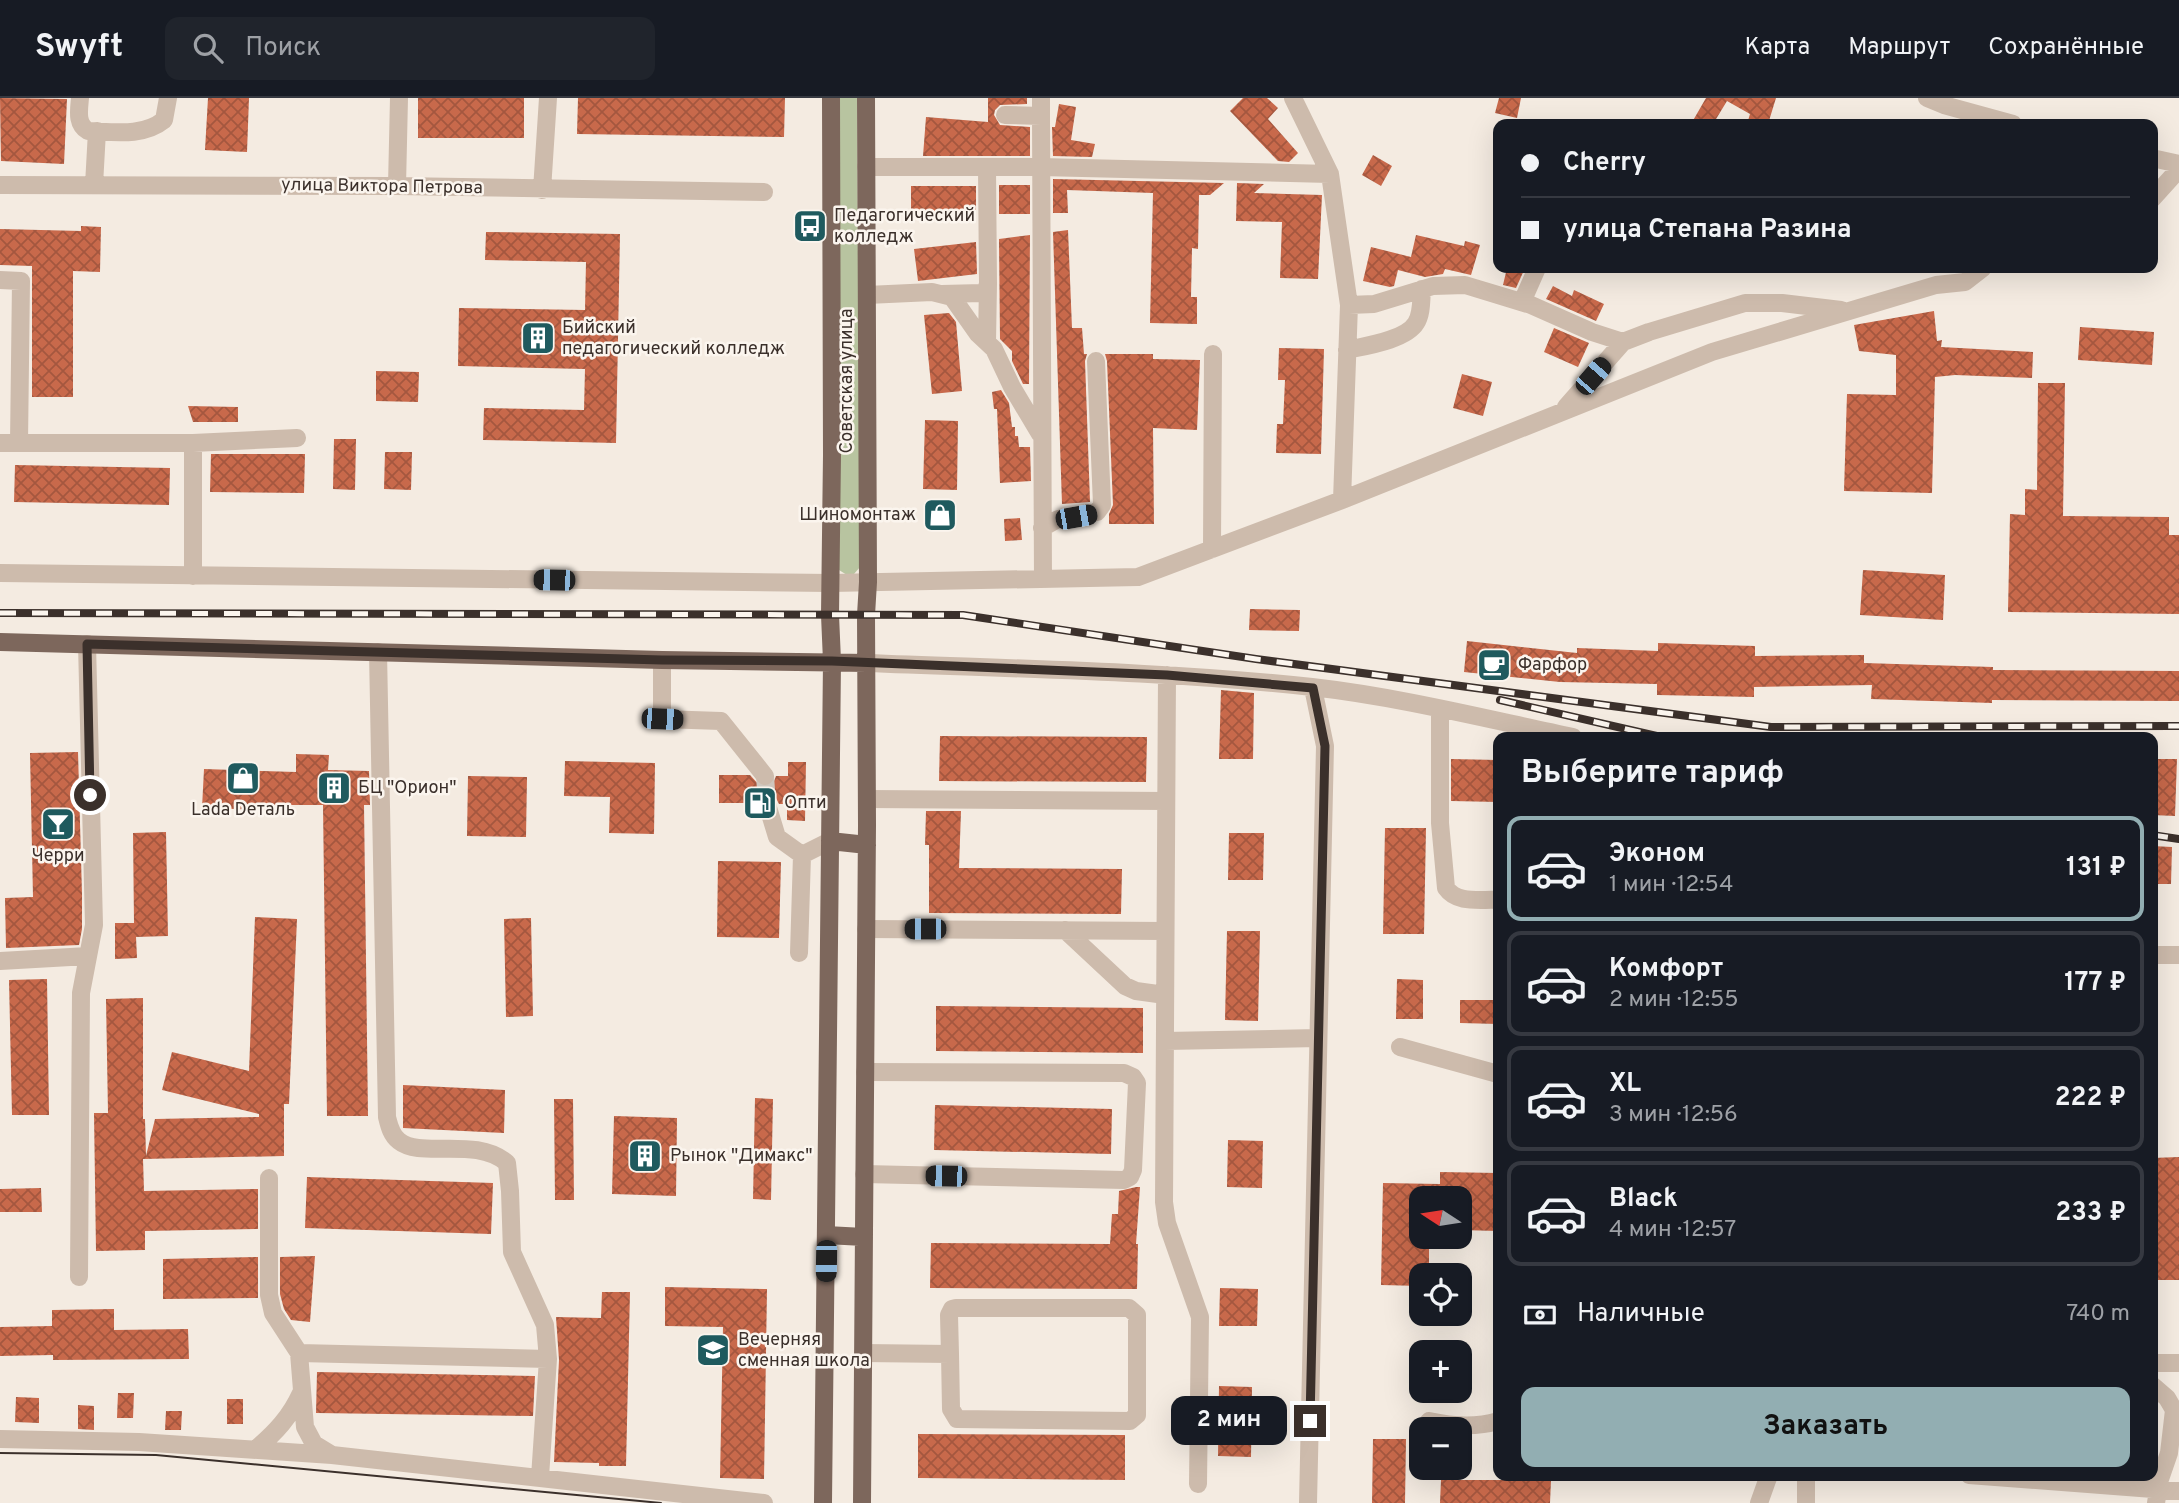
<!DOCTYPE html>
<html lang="ru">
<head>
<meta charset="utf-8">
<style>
  body { margin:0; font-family:Overpass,sans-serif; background:#20242c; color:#f1f3f6; height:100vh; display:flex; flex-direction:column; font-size:26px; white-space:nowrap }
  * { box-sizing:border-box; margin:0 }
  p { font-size:23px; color:#9ea1a6 }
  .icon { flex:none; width:38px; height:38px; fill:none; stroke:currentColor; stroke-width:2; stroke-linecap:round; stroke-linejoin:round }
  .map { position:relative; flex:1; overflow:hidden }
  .panel { position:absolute; left:1493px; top:634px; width:665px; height:749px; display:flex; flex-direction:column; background:#171b24; border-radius:14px; box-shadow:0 7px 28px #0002 }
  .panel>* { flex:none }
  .banner { position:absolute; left:1493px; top:21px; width:665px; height:154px; border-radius:14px; box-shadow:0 7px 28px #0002; display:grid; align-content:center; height:154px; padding:0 28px; background:#171b24 }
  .needle { width:46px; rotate:282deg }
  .buttons { position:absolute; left:1409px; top:1088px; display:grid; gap:14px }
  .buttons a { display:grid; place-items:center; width:63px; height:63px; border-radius:14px; background:#171b24; box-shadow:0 7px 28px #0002; font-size:35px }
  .end { position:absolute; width:32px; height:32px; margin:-16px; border:9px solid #3b302b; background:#fff; box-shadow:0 0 0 4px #fff }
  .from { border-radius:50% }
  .bubble { position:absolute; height:49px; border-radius:14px; background:#171b24; box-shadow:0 7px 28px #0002; font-size:23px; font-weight:700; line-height:49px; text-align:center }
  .car { position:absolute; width:21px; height:42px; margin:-21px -10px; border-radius:9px; box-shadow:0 0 5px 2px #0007; background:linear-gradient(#222 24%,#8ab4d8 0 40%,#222 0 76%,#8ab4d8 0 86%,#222 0) }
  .banner b { display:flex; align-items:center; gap:24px; height:66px; font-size:26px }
  .banner b+b { border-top:2px solid #363941 }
  .banner i { width:18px; height:18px; background:#f1f3f6 }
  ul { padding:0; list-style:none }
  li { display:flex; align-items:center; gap:21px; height:105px; margin:0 14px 10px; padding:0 14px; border:4px solid #363941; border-radius:14px }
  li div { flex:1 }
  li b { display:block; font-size:26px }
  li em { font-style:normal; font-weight:700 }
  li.current { border-color:#92aeb2 }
  li>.icon { width:63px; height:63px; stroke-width:1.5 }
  h2 { padding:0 28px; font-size:32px; line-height:84px }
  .pay { display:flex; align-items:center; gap:18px; height:77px; padding:0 28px; font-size:26px }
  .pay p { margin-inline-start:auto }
  .cta { display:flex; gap:14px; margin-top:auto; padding:14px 28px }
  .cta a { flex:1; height:80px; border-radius:14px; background:#92aeb2; color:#111; font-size:28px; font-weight:700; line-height:80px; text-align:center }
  header { display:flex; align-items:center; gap:42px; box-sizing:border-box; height:98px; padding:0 35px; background:#171b24; border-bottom:2px solid #363941 }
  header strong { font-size:33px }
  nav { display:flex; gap:38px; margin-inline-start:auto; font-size:24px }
  .search { width:490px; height:63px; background:#20242c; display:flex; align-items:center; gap:18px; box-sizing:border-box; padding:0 24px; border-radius:14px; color:#9ea1a6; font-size:26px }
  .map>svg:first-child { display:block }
  .grass { fill:#b8c4a0 }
  .building { fill:url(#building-cross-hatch) }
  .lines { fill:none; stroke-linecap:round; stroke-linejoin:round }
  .minor-tunnel { stroke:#cfc6bd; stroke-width:18; stroke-dasharray:18 9; stroke-linecap:butt }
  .minor { stroke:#cdbbac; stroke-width:18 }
  .major { stroke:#7d675c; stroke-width:18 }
  .tram { stroke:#3b302b; stroke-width:2 }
  .rail-casing { stroke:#3b302b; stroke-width:8 }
  .rail { stroke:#fbf5ee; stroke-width:5; stroke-dasharray:16; stroke-linecap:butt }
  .route { stroke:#3b302b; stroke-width:9 }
  .labels { text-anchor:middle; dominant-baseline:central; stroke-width:5; stroke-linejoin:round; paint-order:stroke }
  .street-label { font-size:18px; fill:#3b302b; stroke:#fbf5ee }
  .poi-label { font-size:18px; fill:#3b302b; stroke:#fbf5ee; text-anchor:start }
</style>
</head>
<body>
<header>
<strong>Swyft</strong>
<div class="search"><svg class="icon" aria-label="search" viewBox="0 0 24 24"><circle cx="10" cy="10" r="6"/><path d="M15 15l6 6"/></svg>Поиск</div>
<nav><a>Карта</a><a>Маршрут</a><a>Сохранённые</a></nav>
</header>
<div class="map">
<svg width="2179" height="1405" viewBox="0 0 2179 1405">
  <defs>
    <pattern id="building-cross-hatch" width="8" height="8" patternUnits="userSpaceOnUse" patternTransform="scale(1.75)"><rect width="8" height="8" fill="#c8694b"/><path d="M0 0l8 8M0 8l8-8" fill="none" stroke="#a4573f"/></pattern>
  </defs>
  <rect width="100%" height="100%" fill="#f4ebe1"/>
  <path class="grass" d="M838 0H857L860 469 854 476 847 477 839 472Z"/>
  <path class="building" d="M0 0 67 1 64 66 1 63Z
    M208 0H249L247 54 205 52Z
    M418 0H524V40H418Z
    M578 0H785L784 39 577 36Z
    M988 0H1027V6L1000 7 995 12 994 17 1000 27 1030 29V58H923L926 19 988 24Z
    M1243 0H1267L1278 10 1268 21 1298 55 1289 64 1278 63 1230 13Z
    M1499 0H1521L1517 20 1495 15Z
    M1706 0H1776L1768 26H1747L1750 16 1727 3 1713 26H1691Z
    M1059 6 1076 9 1071 42 1095 46 1092 59 1053 58 1052 29H1055Z
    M1373 57 1392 68 1381 88 1362 77Z
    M1053 81 1224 85 1210 97H1199L1198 151 1192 150 1191 199H1197V226L1150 225 1153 95 1067 92 1068 115H1053Z
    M1237 85 1264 86 1254 95 1322 97 1318 181 1280 180 1282 124 1236 123Z
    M999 87H1030V116H999Z
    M911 88H976V116L911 117Z
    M81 128 101 129 100 174 73 173V299H32V168L0 167V131L81 133Z
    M1068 132 1072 230H1082L1084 256H1087L1085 263 1090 404 1062 406 1053 134Z
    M486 134 620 136 616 345 483 342 484 310 584 312 585 271 458 268 459 210 585 212 586 164 485 162Z
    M1030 137 1029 286H1023L1012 263V253L1000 241 999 141Z
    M1416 137 1464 148 1465 143 1480 147 1471 177 1445 171 1443 176 1425 179 1398 172 1394 188 1390 189 1363 183 1371 149 1411 159Z
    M976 144 977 176 918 183 914 151Z
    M1507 170H1525L1516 190 1503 187Z
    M1553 188 1572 198 1574 192 1604 206 1596 223 1546 201Z
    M1934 213 1937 243 1942 242 1941 249 2033 254 2032 280 1955 277 1935 279 1932 395 1844 393 1847 296 1896 297V257L1859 253 1854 227Z
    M949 215 956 224 962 293 932 296 924 217Z
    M2080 229 2154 234 2152 267 2078 262Z
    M1554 230 1589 245 1578 269 1544 254Z
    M1279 250 1324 251 1321 356 1276 355 1277 326H1283L1285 282H1278Z
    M1105 256H1153V261L1200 262 1197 332 1153 330 1154 426H1109V416L1113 407 1107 263Z
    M376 273 419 274 418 304 376 303Z
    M1462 276 1492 284 1483 318 1453 310Z
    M2038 285H2065L2063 418 2169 419V437H2179V516L2008 514 2010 416 2025 417V391L2037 392Z
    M1001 292 1009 305 1012 329H1015V338H1018L1019 349H1030L1031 383 1000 385 997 311H994L992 294Z
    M188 308 238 309V324H193Z
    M925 322 958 323 957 392 923 391Z
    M334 341H356L355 392 333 391Z
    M385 354H412L411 392 384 391Z
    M211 356H305L304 395 210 394Z
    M15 367 170 370 169 407 14 404Z
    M1020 420 1022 442 1005 443 1004 421Z
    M1863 472 1945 477 1943 522 1860 517Z
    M1250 511 1300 512 1299 533 1249 532Z
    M1467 543 1577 555V550L1658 553V545L1755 548V558L1864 557V565L1993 569V572L2179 573V603L1992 602V605L1871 601 1872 587 1754 589V599L1657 597V586L1560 584 1464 574Z
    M1221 592 1254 595 1253 661H1219Z
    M940 638 1147 639 1146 684 939 683Z
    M78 654 82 796V831L79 847 6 850 5 800 33 799 30 655Z
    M296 656 329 657 328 672 369 673 370 707H364L368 1018H327L323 707H290V713L202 710 204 671 296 674Z
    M1451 661 1498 662V704L1451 703Z
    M2152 661H2177L2175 718 2152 717Z
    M565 663 655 665 654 736 609 735 610 699 564 698Z
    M788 664H806L805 723 787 722V706H779L775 698 769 695 759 698 756 705H719V677H750L760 688 767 689 773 686 776 678H788Z
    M468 678 527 679 526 739 467 738Z
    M926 713H961L959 770 1122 771 1121 816 929 815V747H925Z
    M1385 730H1426L1424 836H1383Z
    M166 734 168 838 136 839 137 860 115 861V825H134L133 735Z
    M1229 735H1264L1263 782H1228Z
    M2152 748 2172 749 2171 786H2152Z
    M718 763 781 764 779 840 717 839Z
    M255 819 297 821 289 1006H284V1058L143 1061 144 1093 258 1091V1131L145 1133V1152L96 1153 94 1015H108L106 901 143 900V1021H145L146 1058 155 1021 259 1019V1016L162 992 172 954 249 973Z
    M531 820 533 918 506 919 504 821Z
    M1227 833H1260L1258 923 1225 922Z
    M47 881 49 1017H12L9 882Z
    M1397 881 1423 882V921H1396Z
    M1460 902H1498V926L1460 925Z
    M936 908 1143 910V955L936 953Z
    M403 987 505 992 504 1035 403 1030Z
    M755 1000 773 1001 771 1102 753 1101Z
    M554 1001H573L574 1102H555Z
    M935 1007 1112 1011 1111 1056 934 1052Z
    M614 1018 677 1020 676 1098 612 1096Z
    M1228 1042 1263 1043 1262 1090 1227 1089Z
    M2179 1059V1182H2152V1060Z
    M1440 1074 1498 1075V1133L1460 1132V1101H1421V1139H1429V1178H1421V1188L1381 1187 1383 1085 1440 1086Z
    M307 1079 493 1085 491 1136 305 1130Z
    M1136 1089H1140L1136 1146H1138L1137 1191 930 1190 931 1145 1110 1146 1112 1116H1118L1119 1093Z
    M41 1090 42 1114H0V1091Z
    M315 1158 310 1224 291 1222 284 1211 280 1196V1159Z
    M258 1159V1200L163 1201V1161Z
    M665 1189 767 1191 764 1381 720 1380 723 1229 665 1228Z
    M1220 1190 1258 1191 1257 1228H1219Z
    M602 1194H630L626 1368H599V1365L554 1364 559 1262 556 1219 601 1220Z
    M114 1211V1232L188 1231 189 1261 53 1262V1257L0 1258V1229L52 1228V1212Z
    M317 1274 535 1278 533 1318 316 1315Z
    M1219 1288 1252 1289 1251 1359 1218 1358Z
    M118 1295H134L133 1320H117Z
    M16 1299 39 1300V1325L15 1324Z
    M227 1301H243V1326H227Z
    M78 1307 94 1308V1332L78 1331Z
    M166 1313H182L181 1332H165Z
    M918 1336 1125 1337V1382L918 1380Z
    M1373 1341H1406L1405 1405H1372Z
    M1441 1382H1551L1550 1405H1440Z"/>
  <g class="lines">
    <path class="minor-tunnel" d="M765 678 767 706"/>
    <path class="minor" d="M80 0C79 12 76 26 88 33 114 34 143 39 164 22L168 0
      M1293 0 1330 76 1349 207 1342 402
      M1927 0 1944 7 2013 26
      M1005 17 1041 18V0
      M1041 18 1043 481
      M2152 60 2179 66
      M866 69H1040L1330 76
      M0 87 397 88 764 94
      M94 87 97 33
      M397 88 399 0
      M542 92 548 0
      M2152 101 2179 71
      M0 182 21 183 19 345
      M942 196 982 195 986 192 988 186 987 69
      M867 197 932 194 952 199 978 236 994 251 1012 289 1040 336
      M1522 204 1537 170
      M1349 207 1374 206 1433 188 1465 187 1531 207 1592 234 1623 244
      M987 244 988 186
      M1347 252C1365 248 1406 242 1416 225 1422 216 1421 202 1422 191
      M1566 309 1623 244 1649 234 1745 205H1782L1841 212
      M0 345H193L297 340
      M1042 430 1058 421 1097 414 1102 407 1096 263
      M1212 451 1213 256
      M0 475 831 485 1138 479 1342 402 1712 254 1936 187 1965 184 1983 170
      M193 478V345
      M378 554 387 1019C389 1027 391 1037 399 1043 421 1061 476 1038 507 1065L510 1093 512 1154 545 1227 548 1261
      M662 562V621L721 623 765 678
      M867 565C1016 571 1165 573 1312 589 1400 599 1487 621 1573 639
      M1167 577 1164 1104 1167 1125 1200 1219 1198 1386
      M1440 611V725L1446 790C1457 806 1480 801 1498 802
      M867 701 1166 703
      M767 706 777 739 802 757 830 743
      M866 831 1165 833
      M1065 832 1125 888 1136 893 1165 897
      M799 855 802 757
      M2152 857H2179
      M0 863 88 858
      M1165 943 1318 940
      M1400 949 1498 976
      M864 1076 1124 1082 1130 1079 1133 1072 1137 985 1133 979 1124 975 865 974
      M269 1080V1197L273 1215 299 1255 305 1329 314 1346 332 1357
      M79 1179 81 895 94 827 87 546
      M299 1255 548 1261 540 1379
      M863 1255 950 1256 951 1311 957 1321 1130 1323 1137 1317V1217L1129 1210H956L952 1211 949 1217 950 1256
      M2152 1265H2179
      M2152 1287 2167 1300 2174 1312 2169 1355 2160 1381 2156 1405
      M1429 1323C1452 1328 1475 1330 1498 1323
      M0 1341 139 1344 332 1357 764 1405
      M256 1351C276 1334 290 1319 301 1295
      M1969 1377 2179 1393
      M1308 1405 1325 648 1313 590
      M1759 1405 1769 1377
      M1806 1405V1377"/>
    <path class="major" d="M0 544 662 562 867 565
      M830 743 867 747
      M826 1137 864 1139
      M823 1405 832 563 830 517 832 357 831 0
      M862 1405 867 727 866 517 868 484 866 0"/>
    <path class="tram" d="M0 1355 156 1357 661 1405"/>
    <g class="rail-casing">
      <path id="rail" d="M0 515 963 517 1256 561 1771 629 2179 628
        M1500 602 1661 639
        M2152 737 2179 741"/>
    </g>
    <use href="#rail" class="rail"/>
  </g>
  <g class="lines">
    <path class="route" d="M90 697 87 546 662 562 832 563 1167 577 1313 590 1325 648 1310 1323"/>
  </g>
  <defs>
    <g id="bus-square" transform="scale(1.75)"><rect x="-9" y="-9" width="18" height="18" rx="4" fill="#1f5a5e" stroke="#fbf5ee"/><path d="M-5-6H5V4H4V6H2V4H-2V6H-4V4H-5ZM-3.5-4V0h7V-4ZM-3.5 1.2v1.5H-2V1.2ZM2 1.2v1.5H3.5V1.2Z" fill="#fff"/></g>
    <g id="building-square" transform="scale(1.75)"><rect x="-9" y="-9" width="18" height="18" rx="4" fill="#1f5a5e" stroke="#fbf5ee"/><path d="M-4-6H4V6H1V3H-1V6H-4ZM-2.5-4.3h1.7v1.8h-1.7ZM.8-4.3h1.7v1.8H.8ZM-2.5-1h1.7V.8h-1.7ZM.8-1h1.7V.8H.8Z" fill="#fff"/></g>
    <g id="shop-square" transform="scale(1.75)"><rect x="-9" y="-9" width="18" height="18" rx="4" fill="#1f5a5e" stroke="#fbf5ee"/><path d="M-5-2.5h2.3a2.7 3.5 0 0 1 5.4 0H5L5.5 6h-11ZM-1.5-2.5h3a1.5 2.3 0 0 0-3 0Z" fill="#fff"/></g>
    <g id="cafe-square" transform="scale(1.75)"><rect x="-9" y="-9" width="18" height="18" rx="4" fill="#1f5a5e" stroke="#fbf5ee"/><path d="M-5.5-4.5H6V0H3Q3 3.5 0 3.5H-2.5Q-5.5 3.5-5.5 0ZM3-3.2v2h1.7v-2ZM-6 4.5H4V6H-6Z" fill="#fff"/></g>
    <g id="fuel-square" transform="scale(1.75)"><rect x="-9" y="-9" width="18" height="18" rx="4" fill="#1f5a5e" stroke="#fbf5ee"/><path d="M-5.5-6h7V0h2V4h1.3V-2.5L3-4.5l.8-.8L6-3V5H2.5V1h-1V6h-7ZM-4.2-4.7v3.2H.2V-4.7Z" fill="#fff"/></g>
    <g id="bar-square" transform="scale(1.75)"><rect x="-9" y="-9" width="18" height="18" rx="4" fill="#1f5a5e" stroke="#fbf5ee"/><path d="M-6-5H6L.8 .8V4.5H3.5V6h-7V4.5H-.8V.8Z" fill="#fff"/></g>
    <g id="school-square" transform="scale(1.75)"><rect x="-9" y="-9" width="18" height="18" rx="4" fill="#1f5a5e" stroke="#fbf5ee"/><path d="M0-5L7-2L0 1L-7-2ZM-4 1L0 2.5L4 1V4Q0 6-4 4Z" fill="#fff"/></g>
  </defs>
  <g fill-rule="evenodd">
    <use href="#bus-square" x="810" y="128"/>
    <use href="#building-square" x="538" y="240"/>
    <use href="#shop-square" x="940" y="417"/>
    <use href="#cafe-square" x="1494" y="567"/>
    <use href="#shop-square" x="243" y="680"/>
    <use href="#building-square" x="334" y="690"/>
    <use href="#fuel-square" x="760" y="705"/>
    <use href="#bar-square" x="58" y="726"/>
    <use href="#building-square" x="645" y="1058"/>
    <use href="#school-square" x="713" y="1252"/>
  </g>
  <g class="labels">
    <g class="street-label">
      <text transform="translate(382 89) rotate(1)">улица Виктора Петрова</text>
      <text transform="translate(847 283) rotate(-90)">Советская улица</text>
    </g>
    <g class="poi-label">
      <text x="834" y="118">Педагогический<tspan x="834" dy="21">колледж</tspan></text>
      <text x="562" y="230">Бийский<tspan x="562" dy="21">педагогический колледж</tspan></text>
      <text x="916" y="417" text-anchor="end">Шиномонтаж</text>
      <text x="1518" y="567">Фарфор</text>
      <text x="358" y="690">БЦ "Орион"</text>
      <text x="784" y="705">Опти</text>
      <text x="243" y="712" text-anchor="middle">Lada Dеталь</text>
      <text x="58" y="758" text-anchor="middle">Черри</text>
      <text x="670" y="1058">Рынок "Димакс"</text>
      <text x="738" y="1242">Вечерняя<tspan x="738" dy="21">сменная школа</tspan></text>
    </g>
  </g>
</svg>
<div class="buttons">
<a><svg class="needle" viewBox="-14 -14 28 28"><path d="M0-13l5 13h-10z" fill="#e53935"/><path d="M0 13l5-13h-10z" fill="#9ea1a6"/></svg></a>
<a><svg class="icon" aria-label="locate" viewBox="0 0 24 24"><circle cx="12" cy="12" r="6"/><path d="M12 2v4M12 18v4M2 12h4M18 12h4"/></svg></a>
<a>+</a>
<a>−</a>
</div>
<i class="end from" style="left:90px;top:697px"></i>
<i class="end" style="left:1310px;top:1323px"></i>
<div class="bubble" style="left:1171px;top:1298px;width:116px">2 мин</div>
<i class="car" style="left:1593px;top:278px;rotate:41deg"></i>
<i class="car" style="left:1076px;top:419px;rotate:80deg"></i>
<i class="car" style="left:554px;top:482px;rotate:271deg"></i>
<i class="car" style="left:662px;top:621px;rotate:92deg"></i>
<i class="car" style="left:925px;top:831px;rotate:270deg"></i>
<i class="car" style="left:946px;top:1078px;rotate:271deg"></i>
<i class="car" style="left:826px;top:1163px;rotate:181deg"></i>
<div class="banner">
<b><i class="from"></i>Cherry</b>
<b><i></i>улица Степана Разина</b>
</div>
<section class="panel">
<h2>Выберите тариф</h2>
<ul>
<li class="current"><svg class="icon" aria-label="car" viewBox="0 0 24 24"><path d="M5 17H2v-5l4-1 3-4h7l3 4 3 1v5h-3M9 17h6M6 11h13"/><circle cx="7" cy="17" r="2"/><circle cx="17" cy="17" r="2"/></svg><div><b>Эконом</b><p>1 мин · 12:54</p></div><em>131 ₽</em></li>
<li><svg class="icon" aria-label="car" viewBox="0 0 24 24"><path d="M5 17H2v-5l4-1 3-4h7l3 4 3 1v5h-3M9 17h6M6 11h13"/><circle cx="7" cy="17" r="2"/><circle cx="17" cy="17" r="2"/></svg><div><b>Комфорт</b><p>2 мин · 12:55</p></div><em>177 ₽</em></li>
<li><svg class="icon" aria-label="car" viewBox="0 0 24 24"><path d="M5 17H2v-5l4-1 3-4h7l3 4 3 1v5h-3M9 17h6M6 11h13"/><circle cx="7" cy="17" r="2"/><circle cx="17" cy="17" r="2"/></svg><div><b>XL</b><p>3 мин · 12:56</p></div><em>222 ₽</em></li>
<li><svg class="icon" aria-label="car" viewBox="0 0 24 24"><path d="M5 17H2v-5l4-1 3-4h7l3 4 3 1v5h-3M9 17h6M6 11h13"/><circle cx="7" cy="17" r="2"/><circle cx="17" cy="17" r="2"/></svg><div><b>Black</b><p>4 мин · 12:57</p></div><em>233 ₽</em></li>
</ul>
<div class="pay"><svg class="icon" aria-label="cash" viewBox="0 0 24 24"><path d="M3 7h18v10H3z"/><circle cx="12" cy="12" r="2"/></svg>Наличные<p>740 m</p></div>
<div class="cta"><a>Заказать</a></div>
</section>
</div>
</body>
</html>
